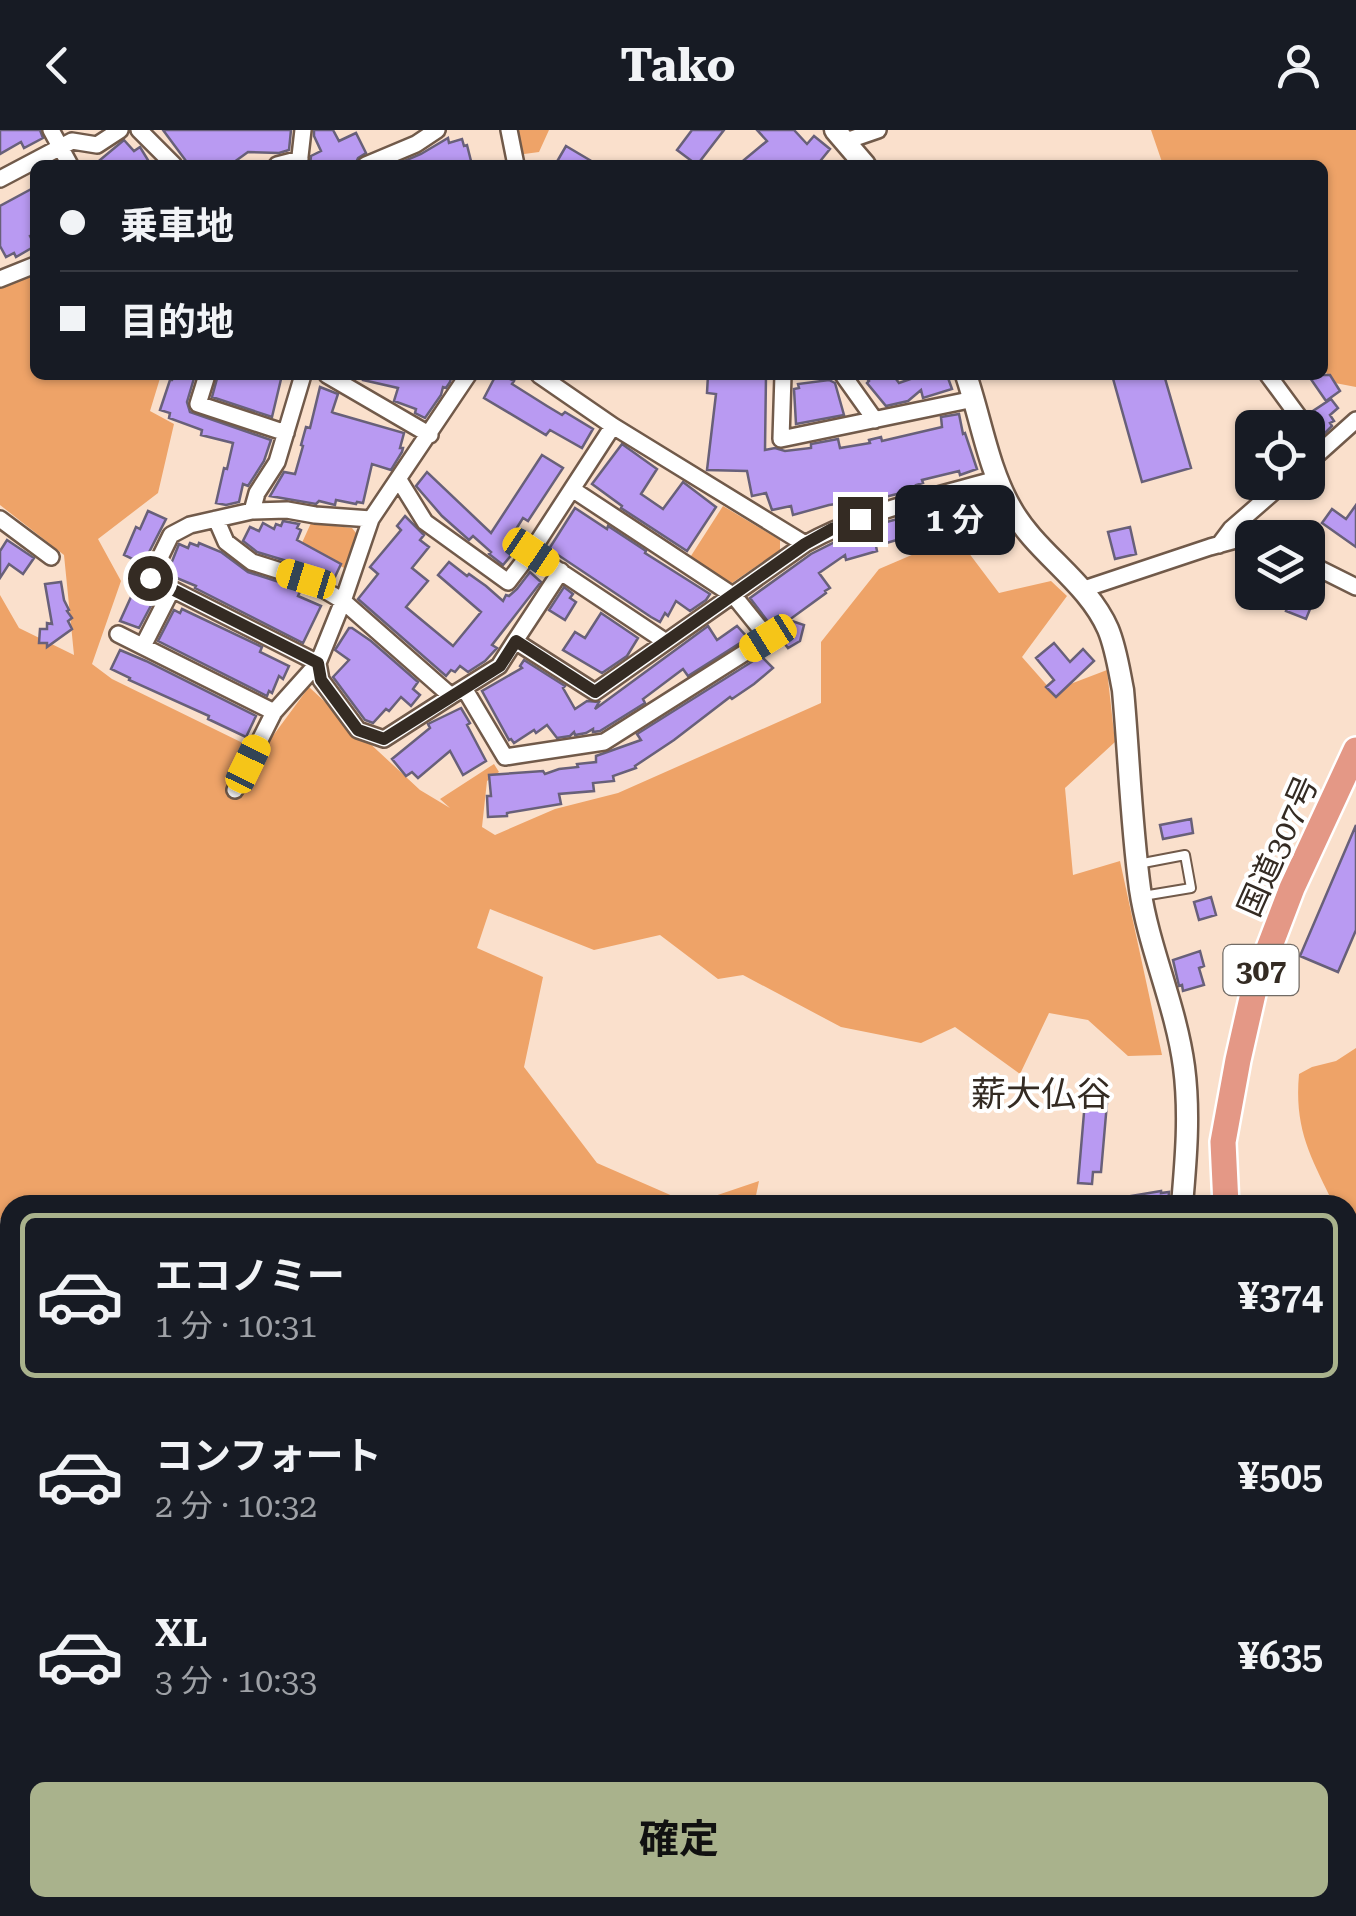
<!DOCTYPE html>
<html lang="ja">
<head>
<meta charset="utf-8">
<style>
  body { margin:0; font-family:"Roboto Serif","Noto Sans JP",serif; background:#242831; color:#f1f3f6; height:100vh; display:flex; flex-direction:column; font-size:38px; white-space:nowrap }
  * { box-sizing:border-box; margin:0 }
  p { font-size:32px; color:#9ea1a6 }
  .icon { flex:none; width:55px; height:55px; fill:none; stroke:currentColor; stroke-width:2; stroke-linecap:round; stroke-linejoin:round }
  .map { position:relative; flex:1; overflow:hidden }
  .side { position:absolute; left:0px; top:1065px; width:1358px; height:722px; display:flex; flex-direction:column; background:#171b24; border-radius:30px 30px 0 0; box-shadow:0 2px 8px #0004 }
  .side>* { flex:none }
  .banner { position:absolute; left:30px; top:30px; width:1298px; height:220px; border-radius:15px; box-shadow:0 2px 8px #0004; display:grid; align-content:center; height:220px; padding:0 30px; background:#171b24 }
  .tools { position:absolute; left:1235px; top:280px; display:grid; gap:20px }
  .tools a { display:grid; place-items:center; width:90px; height:90px; border-radius:15px; background:#171b24; box-shadow:0 2px 8px #0004; font-size:50px }
  .end { position:absolute; width:45px; height:45px; margin:-22px; border:12px solid #342b23; background:#fff; box-shadow:0 0 0 5px #fff }
  .from { border-radius:50% }
  .bubble { position:absolute; height:70px; border-radius:15px; background:#171b24; box-shadow:0 2px 8px #0004; font-size:32px; font-weight:700; line-height:70px; text-align:center }
  .car { position:absolute; width:30px; height:60px; margin:-30px -15px; border-radius:12px; box-shadow:0 0 8px 2px #0007; background:linear-gradient(#f5c518 24%,#345 0 40%,#f5c518 0 76%,#345 0 86%,#f5c518 0) }
  .banner b { display:flex; align-items:center; gap:35px; height:95px; font-size:38px }
  .banner b+b { border-top:2px solid #363941 }
  .banner i { width:25px; height:25px; background:#f1f3f6 }
  ul { padding:18px 0 0; list-style:none }
  li { display:flex; align-items:center; gap:30px; height:165px; margin:0 20px 15px; padding:0 10px; border:5px solid transparent; border-radius:15px }
  li div { flex:1 }
  li b { display:block; font-size:38px }
  li em { font-style:normal; font-weight:700 }
  li.active { border-color:#a9b28c }
  li>.icon { width:90px; height:90px; stroke-width:1.5 }
  .action { display:flex; gap:20px; margin-top:auto; padding:20px 30px }
  .action a { flex:1; height:115px; border-radius:15px; background:#a9b28c; color:#111; font-size:40px; font-weight:700; line-height:115px; text-align:center }
  header { display:flex; justify-content:space-between; align-items:center; height:130px; padding:0 30px; background:#171b24; font-size:45px; font-weight:700 }
  .map>svg:first-child { display:block }
  .green { fill:#eea368 }
  .building { fill:#b99af2; stroke:#686079; stroke-width:2.5 }
  .lines { fill:none; stroke-linecap:round; stroke-linejoin:round }
  .service-casing { stroke:#715a4a; stroke-width:12 }
  .minor-casing { stroke:#715a4a; stroke-width:20 }
  .tertiary-casing { stroke:#715a4a; stroke-width:25 }
  .trunk-casing { stroke:#fff; stroke-width:30 }
  .motorway-casing { stroke:#fff; stroke-width:32 }
  .service { stroke:#fff; stroke-width:8 }
  .minor { stroke:#fff; stroke-width:15 }
  .tertiary { stroke:#fff; stroke-width:20 }
  .trunk { stroke:#e49886; stroke-width:25 }
  .motorway { stroke:#dd7f67; stroke-width:28 }
  .motorway-bridge-casing { stroke:#fff; stroke-width:32; stroke-linecap:butt }
  .motorway-bridge { stroke:#dd7f67; stroke-width:28 }
  .route { stroke:#342b23; stroke-width:12 }
  .labels { text-anchor:middle; dominant-baseline:central; stroke-width:8; stroke-linejoin:round; paint-order:stroke }
  .shield { fill:#fff; stroke:#716b65; stroke-width:2.5 }
  .shield-label { font-size:30px; font-weight:bold; fill:#342b23 }
  .street-label { font-size:32px; fill:#342b23; stroke:#fff }
  .neighbourhood-label { font-size:35px; fill:#342b23; stroke:#fff }
</style>
</head>
<body>
<header><svg class="icon" aria-label="back" viewBox="0 0 24 24"><path d="M15 5l-7 7 7 7"/></svg>Tako<svg class="icon" aria-label="person" viewBox="0 0 24 24"><circle cx="12" cy="8" r="4"/><path d="M4 21q1-7 8-7t8 7"/></svg></header>
<div class="map">
<svg width="1356" height="1786" viewBox="0 0 1356 1786">
  <rect width="100%" height="100%" fill="#fae0cc"/>
  <path class="green" d="M512 0H549L539 22 517 25Z
    M1151 0H1356V257L1335 253 1323 239 1322 35H1163Z
    M35 140V245H161L150 281 174 294 158 363 98 409 121 451 92 534 112 549 261 622 309 557 420 660 450 678 440 669 494 634 499 642 487 651 482 697 495 705 555 679 618 663 821 573V512L879 439 956 406 999 463 1051 451 1067 466 1022 527 1052 561 1107 540 1115 612 1065 658 1073 745 1120 731 1162 925 1128 926 1088 890 1049 883 1020 944 955 897 921 913 841 897 743 845 718 849 660 805 594 820 490 779 477 818 543 847 524 937 597 1033 691 1074 759 1051 754 1075H10V1093L0 1089V465L19 498 74 525 64 425 0 375V156Z
    M723 376 780 410V420L732 453 689 429Z
    M311 393 352 398 360 408 346 439 301 415Z
    M1356 918V1120L1348 1103V1075H1334C1311 1027 1294 1000 1299 944L1312 937 1336 931Z
    M0 1157 10 1160V1778H560L562 1781 561 1786H0Z
    M869 1778H984L988 1786H866Z"/>
  <path class="building" d="M0 0H40L43 8 24 18 21 12 0 24Z
    M163 0H291L289 20 279 23 248 22 230 35H189Z
    M314 0H333L339 11 356 3 366 23 358 28 355 35H310L311 26 321 21 314 6Z
    M692 0H724L697 35 677 20Z
    M757 0H794L807 14 814 6 830 19 817 35H738L767 11Z
    M448 8 449 13 462 9 464 16 467 15 472 35H395L421 24Z
    M124 10 134 21 140 17 151 35H94Z
    M566 16 598 35H555Z
    M35 57V103L30 106 35 116 16 127 14 123 6 127 0 116V76Z
    M173 245H195L187 272 190 282 271 310 264 331 248 356 243 354 239 372 226 375 216 373 224 338 227 339 233 313 201 305 202 300 169 288 170 283 160 280 170 250H172Z
    M218 245H282L272 287 212 267Z
    M364 245H452L450 252 446 258 443 257 441 265 425 288 415 283 416 279 394 271 398 258 363 250Z
    M496 245H502L514 251 512 254 547 276 562 285 565 282 593 299 582 318 550 300 546 305 484 268Z
    M708 245H766L765 320 775 318 785 321 811 318V314L838 309 840 318 870 313 869 310 881 307 882 311 942 297 941 287 959 284 963 304 965 303 977 339 960 345 959 341 922 350 923 353 916 355 917 359 885 367 829 375 793 385 791 376 772 380 766 363 752 366 747 341 707 340 716 264 707 263Z
    M864 245H893L899 253 916 247V245H947L952 259 923 268 921 260 908 271 886 276 867 253 869 251Z
    M1112 245H1164L1191 338 1142 352Z
    M1308 245H1330L1340 261 1326 271Z
    M829 250 835 253 844 285 796 294 794 259 799 258 798 254Z
    M320 257 338 264 332 282 334 283 404 303 400 318H403L402 322 391 340 372 334 363 373 357 372 356 374 336 370 335 375 319 371 316 374 270 366 284 342 295 344 303 316 301 315 306 297 310 298Z
    M1331 269 1338 278 1330 285 1334 291 1330 293 1332 296 1323 305 1310 283Z
    M622 314 657 339 641 364 663 379 683 352 716 377 687 421 621 378 622 376 592 354Z
    M542 325 563 338 528 391 523 388 506 415 514 422 503 435 489 424 491 422 473 406 469 410 442 386 416 356 427 342 491 403Z
    M950 375 957 398 913 406 914 409 901 413 900 409 876 416 877 421 846 430 845 425 819 443 830 458 825 461 826 463 789 490 804 495 800 511 788 518 750 468 811 424 833 413 879 394Z
    M1356 375V417L1322 393 1332 379 1346 389Z
    M575 378 607 399 608 396 646 421 645 423 710 464 706 470 690 481 676 471 668 486 665 483 660 492 651 487 549 419Z
    M148 381 166 389 143 434 124 425 136 397 140 399Z
    M405 386 424 405 420 410 429 417 412 438 428 451 406 477 453 516 481 482 438 445 449 432 467 446 469 444 486 456 503 471 506 465 509 466 517 459 530 442 541 452 492 515 497 518 485 531 468 542 460 536 455 542 451 540 446 546 358 469 378 444 370 437 401 400 397 396Z
    M283 391 299 394 297 398 301 400 297 410 341 434 333 451 310 438 257 422 243 411 250 397 259 401 263 393 274 399 276 394 281 396Z
    M1130 397 1136 424 1115 429 1108 402Z
    M7 410 34 428 23 444 9 434 0 448V421Z
    M190 413 198 416 199 413 221 422 248 442 301 459 298 466 321 476 303 513 195 458 196 456 167 444 179 414 188 418Z
    M61 452 64 470 69 480 67 481 72 488 68 491 72 499 47 517V513H39L40 499H47V493L52 494 45 454Z
    M136 456 152 464 150 468 154 470 139 498 120 491Z
    M564 457 573 464 570 468 576 472 565 490 549 480Z
    M1294 462H1317L1306 489 1286 481Z
    M182 479 262 517 260 522 289 536 283 549 279 546 272 563 269 561 267 566 158 511 174 480 180 483Z
    M601 483 638 508 627 526 602 543 563 520 575 502 585 508Z
    M708 496 717 510 737 496 748 508 688 546 683 539 643 569 645 573 600 601 593 602V599L586 603 575 605 574 602 570 606 557 608 547 595 536 603 534 600 514 613 511 609 509 610 482 561 522 538 520 536 524 530 565 556 563 558 575 579 587 571 599 572 595 579Z
    M349 498H352L371 511 418 552 413 559 420 565 411 576 401 567 389 581 386 579 373 593 365 590 333 547 349 530 335 520Z
    M1054 513 1070 532 1083 519 1094 531 1056 567 1046 557 1054 550 1036 528Z
    M120 520 146 531 256 586 246 607 208 589 209 586 129 550 130 548 111 539Z
    M761 526 773 538 754 554 732 569 730 567 674 610 635 636 636 638 613 646 614 651 593 653 594 661 559 664 561 674 507 683V686L488 687 487 666H491L489 645 543 641 545 644 559 639 578 637 577 634 596 632V626L641 610 637 604Z
    M461 578 470 593 467 595 486 631 463 645 450 621 418 648 412 642 406 646 392 629 430 598 428 594Z
    M1191 689 1193 703 1163 709 1160 695Z
    M1356 695V800L1338 842 1300 826Z
    M1211 767 1216 785 1199 790 1194 772Z
    M1200 821 1204 836 1199 838 1204 855 1183 861 1182 855 1179 856 1173 830Z
    M1085 971 1107 973 1101 1042H1093L1092 1054 1078 1053Z
    M1161 1061V1063L1169 1062 1168 1075H1120L1119 1068Z"/>
  <g class="lines">
    <g class="service-casing">
      <path id="service" d="M1138 734 1185 725 1191 758 1143 766"/>
    </g>
    <g class="minor-casing">
      <path id="minor" d="M51 0 70 35
        M139 0 174 35
        M509 0 516 35
        M846 11 878 0
        M277 35 300 29
        M299 35 303 0
        M366 35 416 14 437 0
        M0 49 72 11 97 15 120 0
        M0 149 35 135
        M207 245 198 274 286 303
        M327 245 430 305
        M539 245 613 296 805 414
        M783 245 781 309 974 269
        M843 245 875 290
        M1268 245 1307 298
        M613 296 531 422 666 512
        M1308 333 1356 290
        M399 350 425 392 508 452 531 422
        M252 381 257 363 277 332 303 245
        M0 389 51 427
        M216 389 226 412 252 432 306 449 343 471 451 566 499 536 515 511 595 562 805 414C865 381 932 367 997 349
        M371 389 315 385 287 380 252 381 190 395 171 405 150 448 318 533 321 550 358 600 384 609 451 566
        M1219 415 1231 399 1285 352
        M1308 433 1356 457
        M1081 460 1210 417 1243 408 1252 410
        M118 504 274 582
        M515 511 561 441
        M143 516 172 459
        M464 558 505 627 604 612 768 508 734 466 572 359
        M235 660 274 582 318 533 343 471 371 389 468 245
        M1348 1341 1356 1332"/>
    </g>
    <g class="tertiary-casing">
      <path id="tertiary" d="M835 0 865 35
        M966 245C981 289 988 338 1011 378 1036 423 1087 451 1108 499 1116 518 1119 540 1123 560 1129 626 1131 693 1140 759 1149 819 1176 876 1184 937 1190 983 1186 1029 1182 1075"/>
    </g>
    <g class="trunk-casing">
      <path id="trunk" d="M1226 1075 1223 1012 1238 930 1255 855 1292 758 1356 620"/>
    </g>
    <g class="motorway-casing">
      <path id="motorway" d="M0 1116 10 1119"/>
    </g>
    <use href="#service" class="service"/>
    <use href="#minor" class="minor"/>
    <use href="#tertiary" class="tertiary"/>
    <use href="#trunk" class="trunk"/>
    <use href="#motorway" class="motorway"/>
    <g class="motorway-bridge-casing">
      <path id="motorway-bridge" d="M1348 1380 1356 1381"/>
    </g>
    <use href="#motorway-bridge" class="motorway-bridge"/>
  </g>
  <g class="lines">
    <path class="route" d="M150 448 318 533 321 550 358 600 384 609 500 536 516 511 595 562 805 414 832 399 860 389"/>
  </g>
  <g class="labels">
    <rect class="shield" x="1223.5" y="815" width="75" height="50" rx="8"/>
    <g class="shield-label">
      <text x="1261" y="840">307</text>
    </g>
    <g class="street-label">
      <text transform="translate(1278 716) rotate(-66)">国道307号</text>
    </g>
    <g class="neighbourhood-label">
      <text x="1041" y="964">薪大仏谷</text>
    </g>
  </g>
</svg>
<div class="tools">
<a><svg class="icon" aria-label="locate" viewBox="0 0 24 24"><circle cx="12" cy="12" r="6"/><path d="M12 2v4M12 18v4M2 12h4M18 12h4"/></svg></a>
<a><svg class="icon" aria-label="layers" viewBox="0 0 24 24"><path d="M12 4l9 5-9 5-9-5zM3 14l9 5 9-5"/></svg></a>
</div>
<i class="end from" style="left:150px;top:448px"></i>
<i class="end" style="left:860px;top:389px"></i>
<div class="bubble" style="left:895px;top:355px;width:120px">1 分</div>
<i class="car" style="left:531px;top:422px;rotate:124deg"></i>
<i class="car" style="left:306px;top:449px;rotate:287deg"></i>
<i class="car" style="left:768px;top:508px;rotate:238deg"></i>
<i class="car" style="left:248px;top:634px;rotate:26deg"></i>
<div class="banner">
<b><i class="from"></i>乗車地</b>
<b><i></i>目的地</b>
</div>
<section class="side">
<ul>
<li class="active"><svg class="icon" aria-label="car" viewBox="0 0 24 24"><path d="M5 17H2v-5l4-1 3-4h7l3 4 3 1v5h-3M9 17h6M6 11h13"/><circle cx="7" cy="17" r="2"/><circle cx="17" cy="17" r="2"/></svg><div><b>エコノミー</b><p>1 分 · 10:31</p></div><em>¥374</em></li>
<li><svg class="icon" aria-label="car" viewBox="0 0 24 24"><path d="M5 17H2v-5l4-1 3-4h7l3 4 3 1v5h-3M9 17h6M6 11h13"/><circle cx="7" cy="17" r="2"/><circle cx="17" cy="17" r="2"/></svg><div><b>コンフォート</b><p>2 分 · 10:32</p></div><em>¥505</em></li>
<li><svg class="icon" aria-label="car" viewBox="0 0 24 24"><path d="M5 17H2v-5l4-1 3-4h7l3 4 3 1v5h-3M9 17h6M6 11h13"/><circle cx="7" cy="17" r="2"/><circle cx="17" cy="17" r="2"/></svg><div><b>XL</b><p>3 分 · 10:33</p></div><em>¥635</em></li>
</ul>
<div class="action"><a>確定</a></div>
</section>
</div>
</body>
</html>
